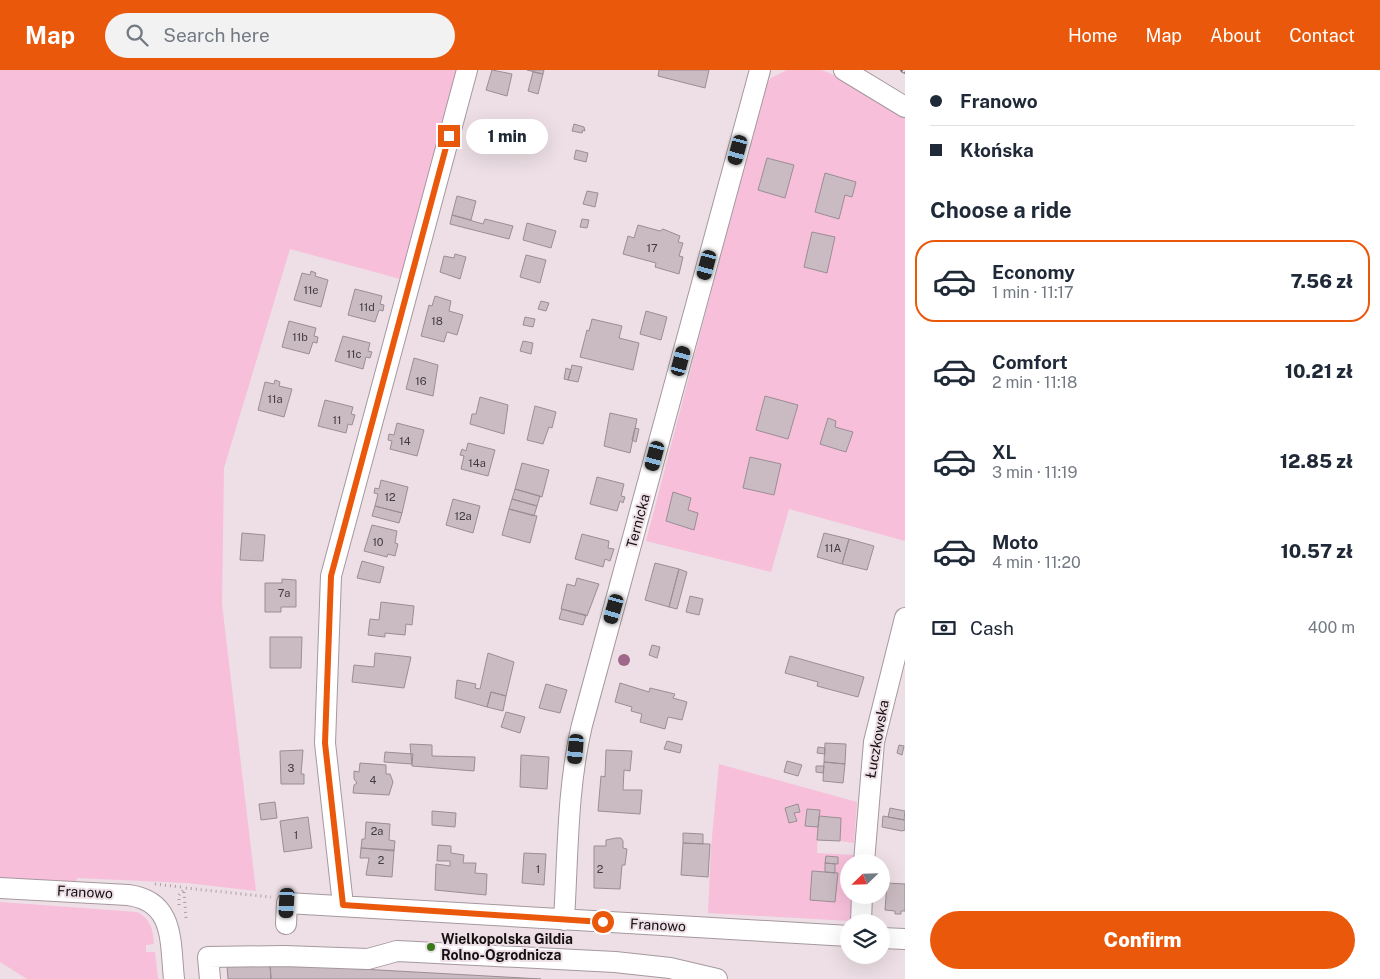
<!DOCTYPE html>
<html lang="en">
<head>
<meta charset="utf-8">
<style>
  body { margin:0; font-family:"Public Sans",sans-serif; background:#f2f2f3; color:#1f2937; height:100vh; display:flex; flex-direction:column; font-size:19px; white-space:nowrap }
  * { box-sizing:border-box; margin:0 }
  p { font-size:16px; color:#747a83 }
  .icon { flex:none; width:28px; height:28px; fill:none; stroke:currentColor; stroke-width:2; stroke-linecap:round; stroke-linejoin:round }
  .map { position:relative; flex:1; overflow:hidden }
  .side { display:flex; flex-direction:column; background:#fff; width:475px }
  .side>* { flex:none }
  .hud { display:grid; align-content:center; height:110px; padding:0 25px; background:#fff }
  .needle { width:32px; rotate:247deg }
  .buttons { position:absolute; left:840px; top:784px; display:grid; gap:10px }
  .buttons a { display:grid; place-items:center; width:50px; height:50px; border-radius:50%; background:#fff; box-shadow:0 5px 20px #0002; font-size:25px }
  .end { position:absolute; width:22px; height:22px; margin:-11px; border:6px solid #ea580c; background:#fff; box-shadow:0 0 0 2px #fff }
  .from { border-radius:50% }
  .bubble { position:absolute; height:35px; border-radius:18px; background:#fff; box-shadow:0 5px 20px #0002; font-size:16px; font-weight:800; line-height:35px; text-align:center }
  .car { position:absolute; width:15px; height:30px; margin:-15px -8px; border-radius:6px; box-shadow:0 0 4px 1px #0007; background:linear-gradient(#222 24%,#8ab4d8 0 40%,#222 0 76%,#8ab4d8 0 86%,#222 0) }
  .hud b { display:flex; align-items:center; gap:18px; height:48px; font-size:19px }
  .hud b+b { border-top:1px solid #e0e1e3 }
  .hud i { width:12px; height:12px; background:#1f2937 }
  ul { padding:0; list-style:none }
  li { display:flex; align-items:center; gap:15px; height:82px; margin:0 10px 8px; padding:0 15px; border:2px solid transparent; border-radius:20px }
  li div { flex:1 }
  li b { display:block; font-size:19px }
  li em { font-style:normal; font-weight:800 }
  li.active { border-color:#ea580c }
  li>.icon { width:45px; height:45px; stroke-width:1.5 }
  h2 { padding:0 25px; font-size:22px; line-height:60px }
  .pay { display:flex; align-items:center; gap:12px; height:55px; padding:0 25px; font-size:19px }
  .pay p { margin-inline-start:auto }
  .action { display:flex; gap:10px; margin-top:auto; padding:10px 25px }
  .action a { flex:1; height:58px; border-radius:30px; background:#ea580c; color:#fff; font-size:20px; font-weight:800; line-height:58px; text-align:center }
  header { display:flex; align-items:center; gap:30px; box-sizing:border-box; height:70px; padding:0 25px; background:#ea580c; color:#fff }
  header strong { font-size:24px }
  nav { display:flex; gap:28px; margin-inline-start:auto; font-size:18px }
  .search { width:350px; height:45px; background:#f2f2f3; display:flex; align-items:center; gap:12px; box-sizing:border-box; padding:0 18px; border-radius:28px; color:#747a83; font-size:19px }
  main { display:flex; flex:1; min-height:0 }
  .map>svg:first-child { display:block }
  .green { fill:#f7bfda }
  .building { fill:#c9bbc1; stroke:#9a8d93 }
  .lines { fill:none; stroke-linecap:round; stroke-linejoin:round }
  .minor-casing { stroke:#a5989e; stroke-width:22 }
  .path { stroke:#a99ea3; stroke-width:3; stroke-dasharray:1 4; stroke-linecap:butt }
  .minor { stroke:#fff; stroke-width:20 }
  .rail-casing { stroke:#736a6e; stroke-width:5.5 }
  .rail { stroke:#eddfe5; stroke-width:4; stroke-dasharray:11; stroke-linecap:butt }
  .tree { fill:#9f678a }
  .route { stroke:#ea580c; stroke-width:6 }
  .poi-dot { fill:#397b1c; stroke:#eddfe5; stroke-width:2 }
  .labels { text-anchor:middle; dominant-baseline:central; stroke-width:4; stroke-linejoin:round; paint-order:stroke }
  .number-label { font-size:11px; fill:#423b3e }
  .street-label { font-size:14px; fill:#151012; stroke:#eddfe5 }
  .poi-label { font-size:14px; font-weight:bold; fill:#151012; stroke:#eddfe5; text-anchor:start }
</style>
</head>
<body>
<header>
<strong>Map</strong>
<div class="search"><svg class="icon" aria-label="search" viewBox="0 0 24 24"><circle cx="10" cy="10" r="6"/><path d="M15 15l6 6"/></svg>Search here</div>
<nav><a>Home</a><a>Map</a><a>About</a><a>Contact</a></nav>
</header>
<main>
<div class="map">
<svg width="905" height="909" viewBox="0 0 905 909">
  <rect width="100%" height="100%" fill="#eddfe5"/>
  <path class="green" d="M0 0H461L404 210 290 179 224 398 222 534 256 821 187 813 77 808 76 813 0 808Z
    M787 0H822L864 19 905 44V471L789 439 771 502 646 471 765 16 771 8Z
    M719 694 857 732 854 773 840 771 841 748 819 746 820 740 807 739 805 755 818 757 817 783 854 785 853 792H849V825H852L850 851 708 843 711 777Z
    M0 832 137 842C151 849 153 860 154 874L146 875V882H155L158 909H27L0 892Z"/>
  <path class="building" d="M492 0 512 4 507 26 486 20Z
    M527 0H544L543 4Z
    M659 0H709L705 18 658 6Z
    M533 2 543 4 538 24 528 21Z
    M574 54 584 57 585 61 583 60 582 63 572 61Z
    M576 80 588 83 586 92 574 89Z
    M767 88 794 95 785 128 758 120Z
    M825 103 856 112 852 127 845 125 839 149 815 142Z
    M587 121 598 123 595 137 583 134Z
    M457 126 476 131 471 150 452 145Z
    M452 145 483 154 485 149 513 156 509 169 450 154Z
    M582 149 589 150 587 158 580 157Z
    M527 153 556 161 551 178 523 170Z
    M638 155 660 161 663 159 680 166 678 172 683 173 679 186 683 187 679 204 655 197 656 193 623 184 628 166 634 168Z
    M812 162 835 167 827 203 804 197Z
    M455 184 466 187 460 209 440 202 444 186 454 188Z
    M526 185 546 190 540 213 520 207Z
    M311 201 316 203 315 206 328 210 321 237 294 230 302 203 310 205Z
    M355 219 382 226 380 234 384 235 383 241 379 240 375 252 348 245Z
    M435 226 451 231 449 241 463 245 457 265 447 262 444 272 421 266 429 235 432 236Z
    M541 231 549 233 546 241 538 239Z
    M646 241 667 247 661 270 640 264Z
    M525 247 535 249 533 257 523 255Z
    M592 249 622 256 619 268 639 273 633 300 580 287 587 260 589 261Z
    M289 251 316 258 314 266 318 267 317 273 313 272 309 284 282 277Z
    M343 266 370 273 368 281 372 282 370 288 366 287 363 299 335 291Z
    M523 271 533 273 531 284 520 281Z
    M414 288 438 295 433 326 406 319Z
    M572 295 582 297 578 312 568 310Z
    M566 298 571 300 568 310 564 309Z
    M275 310 280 312 279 316 292 319 284 347 258 340 265 312 274 314Z
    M765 326 798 335 788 369 756 360Z
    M480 327 508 335 504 364 470 354 472 344H476Z
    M325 330 353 337 351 344 355 345 352 355 348 354 346 363 318 356Z
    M535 336 556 342 552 358 549 357 543 374 527 370Z
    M610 343 637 349 630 383 604 376Z
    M828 348 836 351 835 357 853 362 846 382 820 374Z
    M397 353 424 360 417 386 390 379 392 371 388 370 389 364 394 365Z
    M635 358 639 359 636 372 632 370Z
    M468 373 495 380 488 406 461 399 464 386 460 385 462 379 466 381Z
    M750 387 781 394 774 425 743 418Z
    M522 393 549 400 542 427 515 419Z
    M597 407 624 414 621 426 625 427 623 433 620 431 617 441 590 434Z
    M381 410 408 417 402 443 375 436 378 424 374 423 375 418 379 419Z
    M515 419 540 426 537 436 512 429Z
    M673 422 691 428 688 440 698 443 694 460 666 451Z
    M453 429 480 436 473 463 446 455Z
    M512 429 537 436 534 446 509 439Z
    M375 436 402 443 399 453 372 446Z
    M509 439 537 446 530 473 502 465Z
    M372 455 397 461 395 473 398 474 395 486 388 484 387 487 364 481Z
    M242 463 265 465 263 491 240 490Z
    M824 463 849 469 842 494 817 487Z
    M582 464 609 471 608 478 614 479 610 491 605 489 603 497 575 489Z
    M849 469 874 476 867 500 842 494Z
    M362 491 384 497 380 513 357 508Z
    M655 493 679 499 669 537 645 530Z
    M679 499 687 502 677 539 669 537Z
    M577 508 599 514 587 546 561 539 567 514 575 516Z
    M282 509 296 510V537H281V542H265V513H282Z
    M690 526 703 529 699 545 686 542Z
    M381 532 414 536 412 555 406 554 405 565 385 563V567L368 565 370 549 379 550Z
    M562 539 586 545 583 555 559 549Z
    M270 567H302L301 598H270Z
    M652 575 660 577 657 588 649 585Z
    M375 583 411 587 404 618 352 612 354 595 374 597Z
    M488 583 514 592 506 626 491 622 487 637 455 628 457 610 476 614 475 618 480 619Z
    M790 586 864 607 858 627 817 616 818 612 785 603Z
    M620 613 649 622 650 618 675 624 673 628 687 632 682 650 668 647 665 659 640 652 642 644 631 641 632 637 615 632Z
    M546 614 567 620 560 643 539 638Z
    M491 622 506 626 503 641 487 637Z
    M506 642 525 647 520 663 501 657Z
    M667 671 682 675 680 683 664 679Z
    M825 673 846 674 845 694 824 692Z
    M410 674 432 675V686L475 687 474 701 412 696Z
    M899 675 904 676 902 685 897 683Z
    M818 677 825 678V684L817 683Z
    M303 680 301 704H304V714H281L280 681Z
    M606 680 632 681 630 701 624 700 623 720H642L640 744 598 741 601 706 605 707Z
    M385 682 413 684 412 694 384 692Z
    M521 685 549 687 547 719 520 717Z
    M787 691 802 695 798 706 784 702Z
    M824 692 845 694 843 713 823 711Z
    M360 693 386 695V704H390L393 712 389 725 353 723 354 715 357 713 354 709V701L359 702Z
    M816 696H824L823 703 816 702Z
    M275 732 277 748 261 750 259 734Z
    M798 734 800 742 794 743 797 751 789 753 785 738Z
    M890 738 905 741 904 750 888 747Z
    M807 739 820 740 818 757 805 756Z
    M432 741 456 743 455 757 432 755Z
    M819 746 841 748 840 771 817 770Z
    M883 746 905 750V760L902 761 882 757Z
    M308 747 312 778 284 782 280 751Z
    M366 752 390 754 389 770 395 771 394 781 361 778 362 769H365Z
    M683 763 703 764V774L683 773Z
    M616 768H621L623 771V778L627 779 625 795H622L620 819 594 818V776H606V770Z
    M683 773 710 774 708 807 681 805Z
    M438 775 451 776V783L464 785 463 793H476L475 803 487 804 486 825 435 820 436 794 450 796V791H437Z
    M361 778 394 780 392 807 366 805 369 788H360Z
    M524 783 546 784 544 815 522 813Z
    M826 786 838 787V794L825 793Z
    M825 793 835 794V803L825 802Z
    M812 801 838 803 835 832 810 830Z
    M887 813 905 814V841H901V844H895V841L885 840Z
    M270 894 541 909H271Z
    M270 894 271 909H228L227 896Z"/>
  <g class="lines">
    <g class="minor-casing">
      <path id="minor" d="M844 0 905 37
        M864 792 874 672 905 548
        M0 818 128 825C175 831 170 872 174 909
        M343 835 325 673 331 506 467 0
        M564 850C568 785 567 718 582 655L760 0
        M861 852 862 825
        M286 854 287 833 849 866
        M881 868 905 869
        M210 909 208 887 284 886 368 889 397 881 615 892 670 898 717 909"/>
    </g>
    <path class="path" d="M155 814 181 817
      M184 822 186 848
      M179 835V825L185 818 271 827"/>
    <use href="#minor" class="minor"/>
    <g class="rail-casing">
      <path id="rail" d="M903 0 905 1"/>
    </g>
    <use href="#rail" class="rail"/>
  </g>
  <circle class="tree" cx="624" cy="590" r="6"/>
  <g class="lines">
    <path class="route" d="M449 66 331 506 325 673 343 835 603 852"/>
  </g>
  <circle class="poi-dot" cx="431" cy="877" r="5"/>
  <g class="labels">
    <g class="number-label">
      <text x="652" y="178">17</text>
      <text x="311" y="220">11e</text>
      <text x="367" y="237">11d</text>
      <text x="437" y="251">18</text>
      <text x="300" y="267">11b</text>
      <text x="354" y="284">11c</text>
      <text x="421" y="311">16</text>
      <text x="275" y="329">11a</text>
      <text x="337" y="350">11</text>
      <text x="405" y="371">14</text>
      <text x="477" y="393">14a</text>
      <text x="390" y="427">12</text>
      <text x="463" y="446">12a</text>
      <text x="378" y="472">10</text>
      <text x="833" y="478">11A</text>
      <text x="284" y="523">7a</text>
      <text x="291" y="698">3</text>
      <text x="373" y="710">4</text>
      <text x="377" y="761">2a</text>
      <text x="296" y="765">1</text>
      <text x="381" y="790">2</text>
      <text x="538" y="799">1</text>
      <text x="600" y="799">2</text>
    </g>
    <g class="street-label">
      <text transform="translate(638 451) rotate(-75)">Ternicka</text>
      <text transform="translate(877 669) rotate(-80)">Łuczkowska</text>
      <text transform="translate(85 822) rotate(3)">Franowo</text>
      <text transform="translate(658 855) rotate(3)">Franowo</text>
    </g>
    <g class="poi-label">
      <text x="441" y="869">Wielkopolska Gildia<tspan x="441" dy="16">Rolno-Ogrodnicza</tspan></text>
    </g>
  </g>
</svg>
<div class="buttons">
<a><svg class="needle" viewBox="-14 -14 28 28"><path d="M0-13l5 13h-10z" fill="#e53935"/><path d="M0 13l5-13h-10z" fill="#747a83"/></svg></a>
<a><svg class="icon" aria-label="layers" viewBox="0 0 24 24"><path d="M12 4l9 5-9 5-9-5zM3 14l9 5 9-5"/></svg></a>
</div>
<i class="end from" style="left:603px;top:852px"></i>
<i class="end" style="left:449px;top:66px"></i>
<div class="bubble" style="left:466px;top:49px;width:82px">1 min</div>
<i class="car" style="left:738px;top:80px;rotate:195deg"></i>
<i class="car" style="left:707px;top:195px;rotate:195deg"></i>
<i class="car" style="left:681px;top:291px;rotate:15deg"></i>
<i class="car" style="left:655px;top:386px;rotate:195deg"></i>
<i class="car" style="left:614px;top:539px;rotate:196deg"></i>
<i class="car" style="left:576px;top:679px;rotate:185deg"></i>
<i class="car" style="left:287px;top:833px;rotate:183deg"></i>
</div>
<section class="side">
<div class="hud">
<b><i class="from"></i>Franowo</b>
<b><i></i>Kłońska</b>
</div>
<h2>Choose a ride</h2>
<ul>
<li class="active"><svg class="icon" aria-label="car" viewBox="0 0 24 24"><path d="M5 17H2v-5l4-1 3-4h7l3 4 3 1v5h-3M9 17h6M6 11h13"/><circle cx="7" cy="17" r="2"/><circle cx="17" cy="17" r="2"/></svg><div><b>Economy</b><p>1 min · 11:17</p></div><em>7.56 zł</em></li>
<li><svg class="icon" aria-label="car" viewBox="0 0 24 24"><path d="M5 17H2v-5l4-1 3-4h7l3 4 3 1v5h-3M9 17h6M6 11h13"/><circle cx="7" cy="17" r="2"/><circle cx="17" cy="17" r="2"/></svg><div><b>Comfort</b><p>2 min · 11:18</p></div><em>10.21 zł</em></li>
<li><svg class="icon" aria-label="car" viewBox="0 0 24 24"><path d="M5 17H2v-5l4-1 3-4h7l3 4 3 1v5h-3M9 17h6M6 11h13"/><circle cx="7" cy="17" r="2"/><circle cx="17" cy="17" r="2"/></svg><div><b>XL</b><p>3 min · 11:19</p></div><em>12.85 zł</em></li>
<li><svg class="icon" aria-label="car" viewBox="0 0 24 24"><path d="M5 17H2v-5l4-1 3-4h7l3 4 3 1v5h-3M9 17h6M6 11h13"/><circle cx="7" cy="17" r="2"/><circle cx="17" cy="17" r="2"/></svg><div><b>Moto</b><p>4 min · 11:20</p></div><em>10.57 zł</em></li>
</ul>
<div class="pay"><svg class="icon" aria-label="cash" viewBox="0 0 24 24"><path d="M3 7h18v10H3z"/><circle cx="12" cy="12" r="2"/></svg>Cash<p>400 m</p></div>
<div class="action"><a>Confirm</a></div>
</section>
</main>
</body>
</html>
